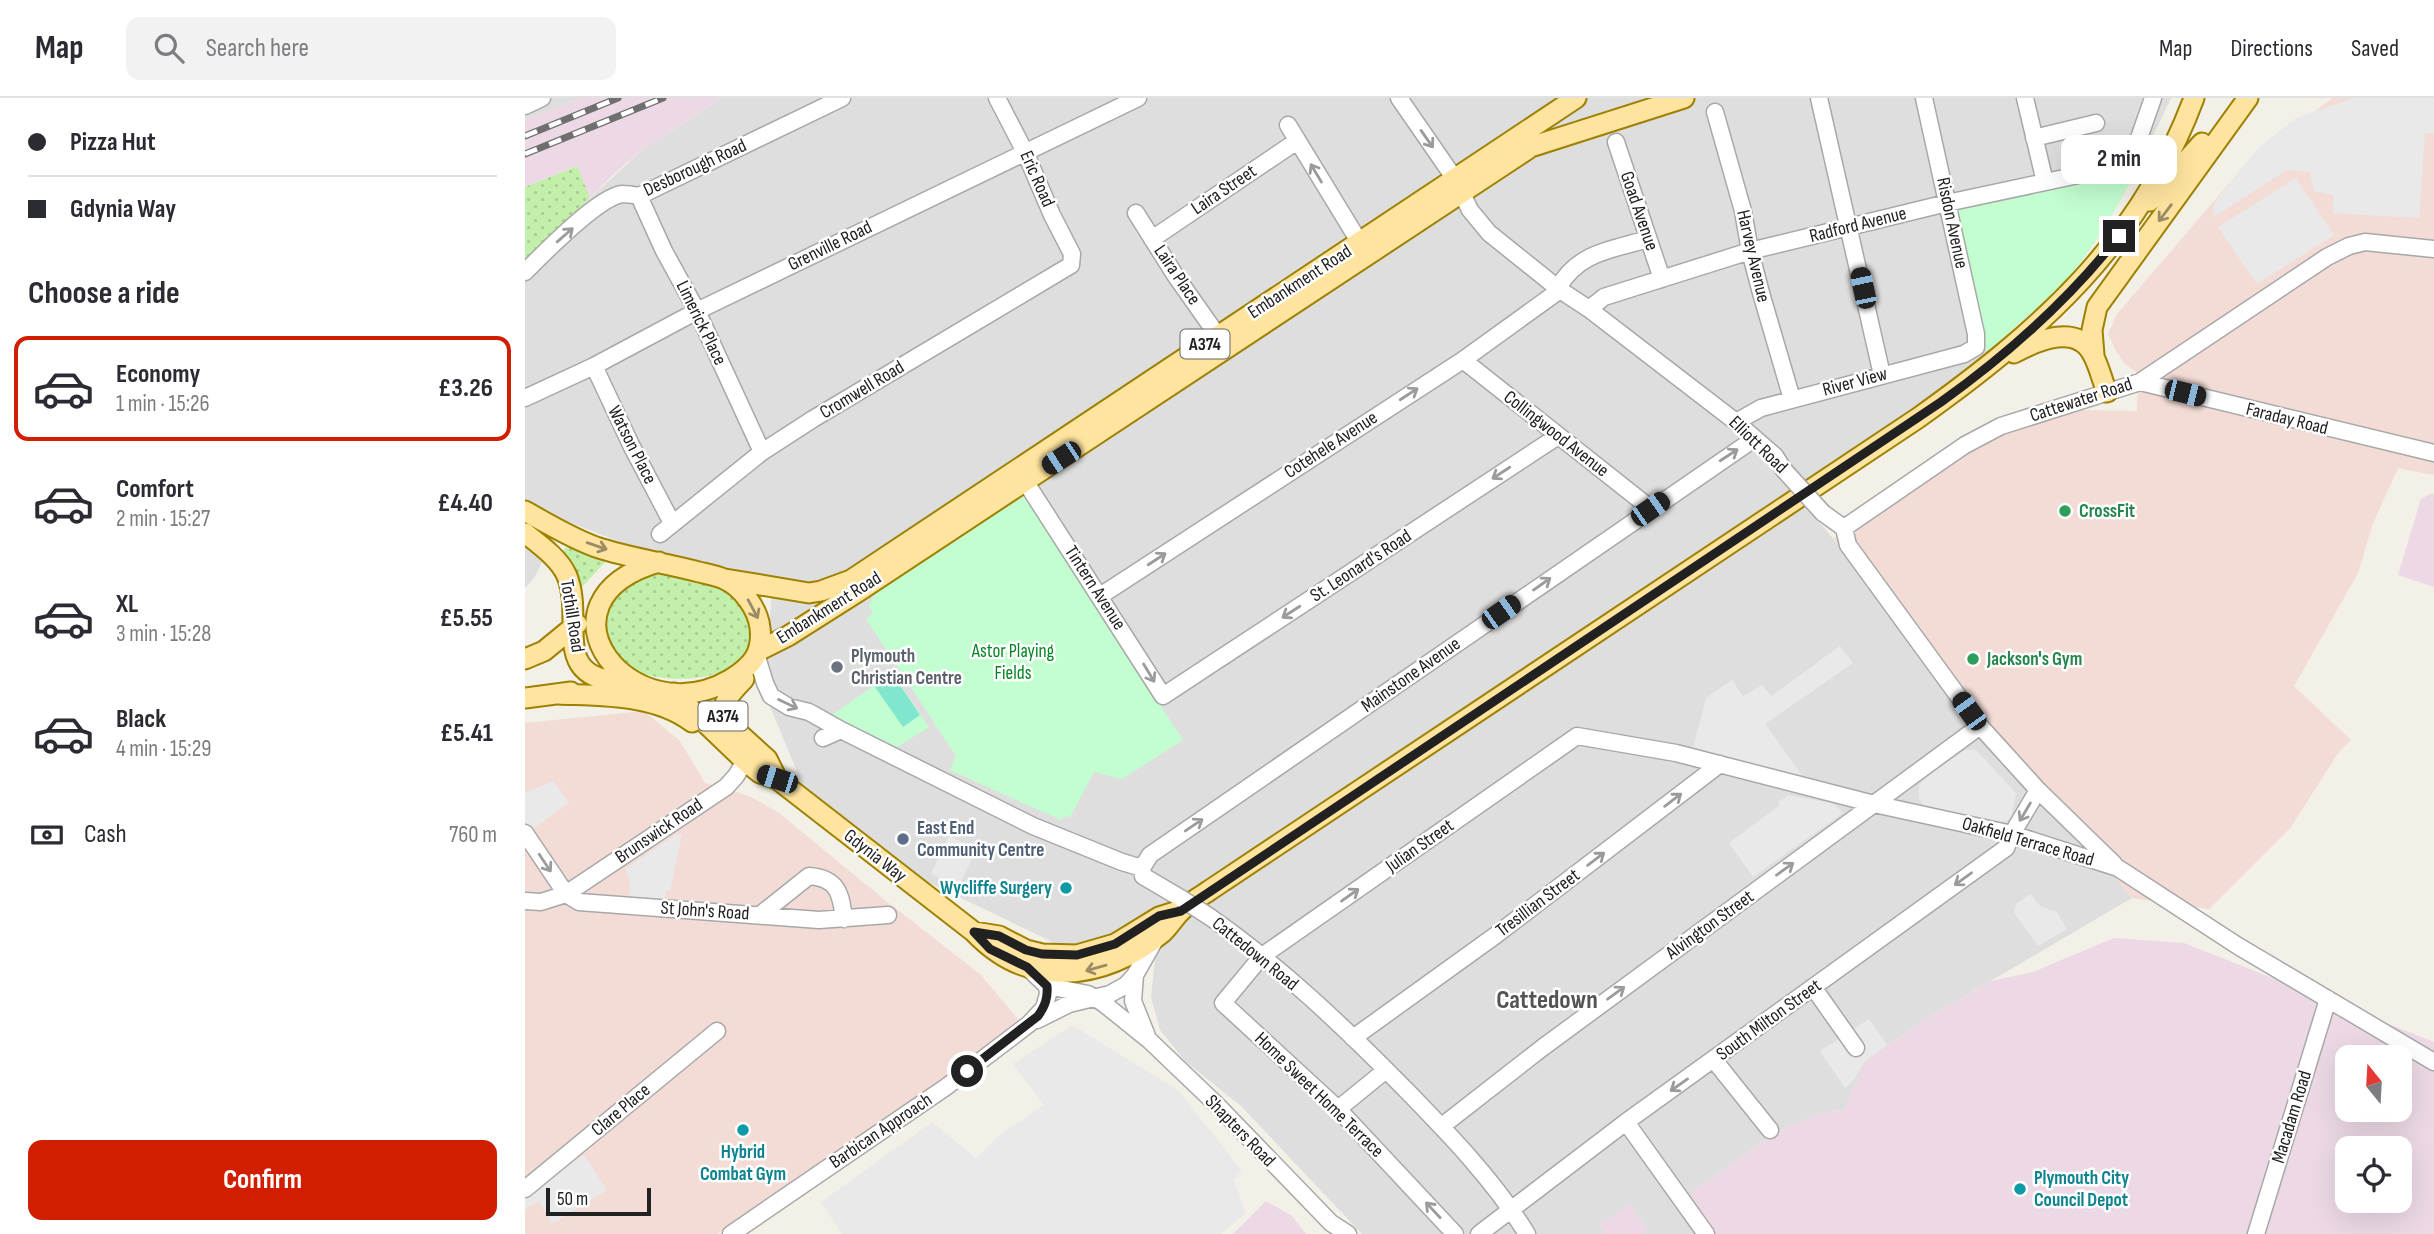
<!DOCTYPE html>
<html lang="en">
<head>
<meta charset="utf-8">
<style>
  body { margin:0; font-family:"Sofia Sans Condensed",sans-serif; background:#f2f2f3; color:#2b2b33; height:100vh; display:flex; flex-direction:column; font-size:26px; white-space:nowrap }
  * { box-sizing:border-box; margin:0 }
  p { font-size:23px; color:#7c7c81 }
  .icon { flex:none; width:38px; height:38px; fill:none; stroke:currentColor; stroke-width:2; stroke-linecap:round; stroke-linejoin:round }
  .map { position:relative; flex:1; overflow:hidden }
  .side { display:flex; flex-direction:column; background:#fff; width:525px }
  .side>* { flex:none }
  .hud { display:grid; align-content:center; height:154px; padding:0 28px; background:#fff }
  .needle { width:46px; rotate:342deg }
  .fabs { position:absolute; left:1810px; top:947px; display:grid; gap:14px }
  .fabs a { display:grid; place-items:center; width:77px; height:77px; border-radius:14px; background:#fff; box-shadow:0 7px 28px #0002; font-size:35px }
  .scale { position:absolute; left:21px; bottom:18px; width:105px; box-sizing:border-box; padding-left:7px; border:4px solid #212121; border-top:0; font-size:19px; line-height:24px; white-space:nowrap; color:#212121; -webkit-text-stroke:5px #fff; paint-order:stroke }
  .end { position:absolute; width:32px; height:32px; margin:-16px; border:9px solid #212121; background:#fff; box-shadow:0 0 0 4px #fff }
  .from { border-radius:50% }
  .bubble { position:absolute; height:49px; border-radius:14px; background:#fff; box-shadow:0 7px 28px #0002; font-size:23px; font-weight:700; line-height:49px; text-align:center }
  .car { position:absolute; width:21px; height:42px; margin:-21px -10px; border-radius:9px; box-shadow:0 0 5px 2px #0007; background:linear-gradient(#222 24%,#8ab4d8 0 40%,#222 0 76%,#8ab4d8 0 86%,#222 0) }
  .hud b { display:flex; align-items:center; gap:24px; height:66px; font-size:26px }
  .hud b+b { border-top:2px solid #e1e1e2 }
  .hud i { width:18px; height:18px; background:#2b2b33 }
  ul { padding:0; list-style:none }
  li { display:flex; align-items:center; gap:21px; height:105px; margin:0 14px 10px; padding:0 14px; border:4px solid transparent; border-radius:14px }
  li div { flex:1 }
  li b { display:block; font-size:26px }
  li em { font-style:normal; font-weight:700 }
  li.on { border-color:#d21e00 }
  li>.icon { width:63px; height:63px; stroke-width:1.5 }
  h2 { padding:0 28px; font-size:32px; line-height:84px }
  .pay { display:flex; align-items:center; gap:18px; height:77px; padding:0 28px; font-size:26px }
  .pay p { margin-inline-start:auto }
  .button { display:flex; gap:14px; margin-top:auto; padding:14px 28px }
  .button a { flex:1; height:80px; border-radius:14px; background:#d21e00; color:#fff; font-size:28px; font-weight:700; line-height:80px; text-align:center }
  header { display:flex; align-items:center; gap:42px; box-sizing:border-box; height:98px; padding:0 35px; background:#fff; border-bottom:2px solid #e1e1e2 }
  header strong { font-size:33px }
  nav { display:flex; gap:38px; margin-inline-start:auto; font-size:24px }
  .search { width:490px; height:63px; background:#f2f2f3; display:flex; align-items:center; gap:18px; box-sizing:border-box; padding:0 24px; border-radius:14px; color:#7c7c81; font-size:26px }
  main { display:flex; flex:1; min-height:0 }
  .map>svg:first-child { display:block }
  .residential { fill:#dfdede }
  .commercial { fill:#f3dbd6 }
  .industrial { fill:#ecd9e5; fill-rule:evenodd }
  .grass { fill:url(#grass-dots) }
  .park { fill:#c3fed0 }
  .pitch { fill:#80e6ce }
  .parking { fill:#e9e9e9 }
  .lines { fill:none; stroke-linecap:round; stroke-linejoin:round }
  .minor-casing { stroke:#a8a8a8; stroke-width:19 }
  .major-casing { stroke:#9e8100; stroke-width:23 }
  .minor { stroke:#fff; stroke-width:16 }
  .major { stroke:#ffe49f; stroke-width:19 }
  .rail-casing { stroke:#6f6f6f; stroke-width:7 }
  .rail { stroke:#fff; stroke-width:4.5; stroke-dasharray:13; stroke-linecap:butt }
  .minor-bridge-casing { stroke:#a8a8a8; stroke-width:19; stroke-linecap:butt }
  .minor-bridge { stroke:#fff; stroke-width:16 }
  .oneway { stroke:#9b9b9b }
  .oneway2 { stroke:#9b8c66 }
  .route { stroke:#212121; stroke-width:9 }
  .leisure-dot { fill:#2e9e5b; stroke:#fff; stroke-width:2.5 }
  .worship-dot { fill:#6b7280; stroke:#fff; stroke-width:2.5 }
  .service-dot { fill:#5c6f8a; stroke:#fff; stroke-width:2.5 }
  .culture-dot { fill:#0f9aa8; stroke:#fff; stroke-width:2.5 }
  .labels { text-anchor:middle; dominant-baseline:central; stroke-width:5; stroke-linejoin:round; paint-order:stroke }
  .shield { fill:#fff; stroke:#646464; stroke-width:2 }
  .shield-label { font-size:18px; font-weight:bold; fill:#212121 }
  .street-label { font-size:19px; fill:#212121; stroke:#fff }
  .leisure-label { font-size:19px; font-weight:bold; fill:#27864d; stroke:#fff; text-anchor:start }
  .park-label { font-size:19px; fill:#048521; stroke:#fff }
  .worship-label { font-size:19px; font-weight:bold; fill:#5b616d; stroke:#fff; text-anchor:start }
  .service-label { font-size:19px; font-weight:bold; fill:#4e5e75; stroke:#fff; text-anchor:start }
  .culture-label { font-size:19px; font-weight:bold; fill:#0d838f; stroke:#fff; text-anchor:end }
  .district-label { font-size:26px; font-weight:bold; fill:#545454; stroke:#fff }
</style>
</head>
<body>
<header>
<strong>Map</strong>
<div class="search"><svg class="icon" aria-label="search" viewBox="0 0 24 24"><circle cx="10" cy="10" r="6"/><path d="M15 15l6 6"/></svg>Search here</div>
<nav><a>Map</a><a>Directions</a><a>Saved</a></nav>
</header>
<main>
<section class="side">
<div class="hud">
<b><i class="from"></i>Pizza Hut</b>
<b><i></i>Gdynia Way</b>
</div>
<h2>Choose a ride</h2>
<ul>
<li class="on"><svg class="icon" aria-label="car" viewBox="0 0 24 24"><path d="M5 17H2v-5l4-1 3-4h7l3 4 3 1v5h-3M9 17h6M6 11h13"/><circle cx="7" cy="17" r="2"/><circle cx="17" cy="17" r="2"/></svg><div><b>Economy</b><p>1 min · 15:26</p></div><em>£3.26</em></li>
<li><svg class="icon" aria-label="car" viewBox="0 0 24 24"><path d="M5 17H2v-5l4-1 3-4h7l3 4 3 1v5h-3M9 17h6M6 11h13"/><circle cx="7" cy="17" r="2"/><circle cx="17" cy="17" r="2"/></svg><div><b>Comfort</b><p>2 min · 15:27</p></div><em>£4.40</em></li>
<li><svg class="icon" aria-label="car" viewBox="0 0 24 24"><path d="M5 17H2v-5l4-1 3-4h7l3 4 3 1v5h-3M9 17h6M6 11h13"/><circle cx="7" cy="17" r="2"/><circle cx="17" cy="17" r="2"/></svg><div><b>XL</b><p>3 min · 15:28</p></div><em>£5.55</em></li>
<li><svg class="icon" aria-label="car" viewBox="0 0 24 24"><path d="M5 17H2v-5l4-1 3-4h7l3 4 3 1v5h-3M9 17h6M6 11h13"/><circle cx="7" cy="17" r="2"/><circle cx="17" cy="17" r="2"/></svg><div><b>Black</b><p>4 min · 15:29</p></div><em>£5.41</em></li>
</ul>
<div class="pay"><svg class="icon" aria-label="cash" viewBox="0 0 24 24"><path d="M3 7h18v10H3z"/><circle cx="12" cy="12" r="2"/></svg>Cash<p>760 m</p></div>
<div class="button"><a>Confirm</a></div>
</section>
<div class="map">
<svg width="1909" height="1136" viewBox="0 0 1909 1136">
  <defs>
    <pattern id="grass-dots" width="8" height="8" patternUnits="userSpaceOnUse" patternTransform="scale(1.75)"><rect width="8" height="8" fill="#c2efaa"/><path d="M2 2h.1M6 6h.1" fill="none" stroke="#a6cd92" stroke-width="1.8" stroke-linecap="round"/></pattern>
  </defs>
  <rect width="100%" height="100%" fill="#f2f0e7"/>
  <path class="residential" d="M0 0H55L0 22Z
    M197 0H1646L1611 73 1579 131 1542 183 1462 254 1280 407 1607 800 1401 921 1340 963 1319 1012 1293 1016 1252 1034 1169 1092 1188 1131 1183 1136H1117L1122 1131 1075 1126 1080 1136H837L716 1008 660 963 635 932 626 899 630 861 536 848 382 774 281 695 241 599 246 504 250 487 105 448 39 422 9 480 0 490V161L117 52Z"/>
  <path class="commercial" d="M1808 0H1909V377L1873 370 1848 425 1833 475 1769 588 1826 642 1813 655 1766 729 1684 811 1607 800 1308 440 1447 352 1495 329 1550 312 1612 313 1613 275 1600 266 1591 253 1583 236 1592 216 1726 60Z
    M119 613 155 643 180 685 224 698 254 715 361 803 455 876 497 926 192 1136H0V625Z"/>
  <path class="industrial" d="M55 0H197L117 52 92 73 65 100 51 68 0 89V22Z
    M1907 395 1909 396V489L1873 477 1896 401Z
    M1589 840 1659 845 1909 944V1136H1164L1168 1102 1165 1098 1169 1092 1252 1034 1293 1016 1319 1012 1340 963 1401 921 1466 883 1508 874ZM1822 959H1874V1012H1822ZM1822 1050H1874V1102H1822Z
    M741 1103 767 1118 781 1136H708Z
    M1104 1106 1123 1131 1117 1136H1080L1075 1127Z"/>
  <path class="grass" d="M52 68 65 100 0 161V89Z
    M43 447 51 452 83 461 56 490C55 476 44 467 33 458Z
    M133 475C153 480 188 484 205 495 217 503 221 512 225 525 243 585 136 592 102 568 93 562 85 549 77 541L82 496Z"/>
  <path class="park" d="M1611 73 1579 131 1542 183 1462 254 1428 108Z
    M495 392 658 642 597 681 569 674 545 719 539 718 536 722 425 672 431 658 341 521 348 515 344 508 355 486Z
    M367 575 404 629 372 649 307 617Z"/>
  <path class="pitch" d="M368 577 395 617 378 629 350 589Z"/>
  <path class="parking" d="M1829 0H1909V35H1900L1894 120 1808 115V97L1789 93 1785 74 1762 72 1687 120 1690 104 1732 51 1771 20Z
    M1771 80 1809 137 1732 186 1693 129Z
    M1315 548 1328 565 1240 626 1277 677 1167 654 1181 600 1207 582 1218 598 1237 587 1246 598Z
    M1440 652H1451L1491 695 1486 721 1472 725 1399 709 1394 700V687L1403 678Z
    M28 683 44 705 5 733 0 724V695Z
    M1264 697 1309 706 1318 715 1228 779 1204 745 1255 707 1253 704Z
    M152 736H157L145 793 142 791 139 802 104 799 105 783 100 771Z
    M424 738 452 751 433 789 406 776Z
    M1505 796 1515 808 1532 814 1542 831 1513 848 1489 815 1491 806Z
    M1344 921 1362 947 1340 963 1328 983 1320 990 1295 953Z
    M547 927 653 992 717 1073 709 1082 721 1115 696 1136H317L296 1104 407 1024 451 1060 474 1037 519 1007 488 966Z
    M59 1057 82 1092 27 1126 14 1103 0 1112V1098Z"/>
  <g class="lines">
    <g class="minor-casing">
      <path id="minor" d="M874 0 930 81 945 112 964 135 1035 192 1064 211 1211 324 1250 358 1259 372
        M1294 0 1357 277
        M1500 0 1520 84
        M0 8 17 0
        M1190 14 1218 113 1225 153 1236 195 1267 301
        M763 27 835 145
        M1509 40 1571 25
        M1091 44 1137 181
        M114 98 139 153 172 213 237 354
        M611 115 650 177 693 238
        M627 141 772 43
        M0 174C19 155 72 100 97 96 102 96 109 97 114 98L317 0
        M1033 190C1053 154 1086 152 1123 141
        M1064 211 1079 199 1225 153 1422 105 1600 67 1607 60 1628 0
        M938 262 1125 410
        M69 268 106 347 147 425
        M1615 284 1909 355
        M0 300 69 268 172 213 613 0
        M1211 324 1236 310 1439 256 1451 249V236L1399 0
        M500 383 638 598 1033 338
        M1298 415 1319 430 1323 447 1455 628 1513 692 1589 766
        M1319 430 1440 347 1476 328 1615 284 1802 159 1824 148 1840 144 1909 151
        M135 436 237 354 288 321 546 167 547 156 527 117 501 56 472 0
        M575 498 938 262 1035 192
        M232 559 240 585 246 598 264 609 284 614 316 632
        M298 640 316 632 508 728 597 764 617 770
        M0 735 41 796 54 804 294 822 363 817
        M617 770 625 757 1229 341
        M617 770 618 778 657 801
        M0 803 16 804 41 796 201 689 211 678 220 663
        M235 817 284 778C313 780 316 796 319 821
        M685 819C755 868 818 928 878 989 922 1034 969 1082 1002 1136
        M610 877 608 903 622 938
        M522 888 563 896 578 905 624 942 692 1007 806 1125 823 1136
        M1288 889 1331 950
        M512 922 544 906 585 896 601 887 610 877 631 840
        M828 940 971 837 1195 666
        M1189 962 1245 1032
        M813 1011 861 972
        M1101 1024 1181 1136
        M917 1028 1017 950 1455 628
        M0 1091 192 933
        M206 1136 421 989 504 926 519 910 523 896 522 888 502 869
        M930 1136 813 1011 698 905 737 858 1052 638 1151 655 1349 706 1487 736 1593 770 1713 848 1909 964
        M954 1136 1101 1024 1481 750 1487 736 1513 692
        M1731 1136 1803 901"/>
    </g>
    <g class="major-casing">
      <path id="major" d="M993 53 1159 0
        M1625 103 1677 45
        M1489 255C1513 242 1553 225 1568 257 1574 268 1577 282 1582 294
        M1569 257 1567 232 1572 209 1723 0
        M0 413C23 426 46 440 71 449 104 460 140 465 174 474 182 476 192 478 199 481 217 489 233 511 235 530 238 555 227 568 206 581 106 640 0 503 134 464
        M0 435C14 446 35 461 42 478 60 523 23 582 100 584
        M200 481 284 495 296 493 326 482 1051 0
        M235 552 263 538 334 493 1003 51
        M0 561 19 553 52 526
        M219 581C208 593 195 604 199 622L242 661 252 681
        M149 595 220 663 235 675 252 681 449 834C504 892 578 883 637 835 644 829 648 821 655 814 663 805 675 799 685 792L1393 320C1515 233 1615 145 1669 0
        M33 596C78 598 130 596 167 624
        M0 600 46 594
        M449 834 474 838 501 852 517 856 552 857 590 846 634 819 656 812"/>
    </g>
    <use href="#minor" class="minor"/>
    <use href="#major" class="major"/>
    <g class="rail-casing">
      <path id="rail" d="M0 38 93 0
        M0 56 138 0"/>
    </g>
    <use href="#rail" class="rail"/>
    <g class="minor-bridge-casing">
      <path id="minor-bridge" d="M1259 372 1298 415
        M657 801 685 819"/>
    </g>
    <use href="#minor-bridge" class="minor-bridge"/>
  </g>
  <defs><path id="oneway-shaft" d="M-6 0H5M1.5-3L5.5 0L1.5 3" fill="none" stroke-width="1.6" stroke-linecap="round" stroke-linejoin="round" transform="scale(1.75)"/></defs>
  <g class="oneway">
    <use href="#oneway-shaft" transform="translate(902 41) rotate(55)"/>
    <use href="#oneway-shaft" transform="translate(791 75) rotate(-121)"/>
    <use href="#oneway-shaft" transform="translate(40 137) rotate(-41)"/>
    <use href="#oneway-shaft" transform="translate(884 296) rotate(-33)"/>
    <use href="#oneway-shaft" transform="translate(1204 357) rotate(-33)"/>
    <use href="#oneway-shaft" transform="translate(976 375) rotate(147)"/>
    <use href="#oneway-shaft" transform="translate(632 461) rotate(-33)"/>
    <use href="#oneway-shaft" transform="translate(1017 486) rotate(-35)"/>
    <use href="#oneway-shaft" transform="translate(766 514) rotate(147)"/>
    <use href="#oneway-shaft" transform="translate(624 575) rotate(59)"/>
    <use href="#oneway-shaft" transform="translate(263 606) rotate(25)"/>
    <use href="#oneway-shaft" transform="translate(1148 702) rotate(-37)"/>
    <use href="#oneway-shaft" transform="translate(1500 714) rotate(121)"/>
    <use href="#oneway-shaft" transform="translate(669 727) rotate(-34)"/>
    <use href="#oneway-shaft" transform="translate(1071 761) rotate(-37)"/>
    <use href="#oneway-shaft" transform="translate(20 765) rotate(56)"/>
    <use href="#oneway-shaft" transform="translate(1260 771) rotate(-36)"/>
    <use href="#oneway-shaft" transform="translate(1438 781) rotate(144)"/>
    <use href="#oneway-shaft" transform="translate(825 797) rotate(-35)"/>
    <use href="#oneway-shaft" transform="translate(1091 895) rotate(-36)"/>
    <use href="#oneway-shaft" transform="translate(1154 987) rotate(145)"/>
    <use href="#oneway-shaft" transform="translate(908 1112) rotate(-133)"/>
  </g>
  <g class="oneway2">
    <use href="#oneway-shaft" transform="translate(1640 115) rotate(127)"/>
    <use href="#oneway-shaft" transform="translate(72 448) rotate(19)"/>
    <use href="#oneway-shaft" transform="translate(228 511) rotate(62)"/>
    <use href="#oneway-shaft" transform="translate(571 870) rotate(164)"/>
  </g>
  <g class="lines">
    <path class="route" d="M442 973 513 918C520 908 523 900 522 888L502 869 465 851 449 834 474 838 501 852 517 856 552 857 590 846 634 818 656 813 1416 304C1483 256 1543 203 1594 138"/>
  </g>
  <g class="leisure-dot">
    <circle cx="1540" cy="413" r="7"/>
    <circle cx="1448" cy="561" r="7"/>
  </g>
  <circle class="worship-dot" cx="312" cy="569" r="7"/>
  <circle class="service-dot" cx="378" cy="741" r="7"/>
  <g class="culture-dot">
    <circle cx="541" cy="790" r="7"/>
    <circle cx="218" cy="1032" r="7"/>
    <circle cx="1495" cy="1091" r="7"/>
  </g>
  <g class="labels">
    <g class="shield">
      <rect x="655.5" y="231.5" width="49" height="29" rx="5"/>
      <rect x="173.5" y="603.5" width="49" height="29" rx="5"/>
    </g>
    <g class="shield-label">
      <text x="680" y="246">A374</text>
      <text x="198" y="618">A374</text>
    </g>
    <g class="street-label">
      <text transform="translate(170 70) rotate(-25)">Desborough Road</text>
      <text transform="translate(512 81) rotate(66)">Eric Road</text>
      <text transform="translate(699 92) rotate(-34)">Laira Street</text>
      <text transform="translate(1114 113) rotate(71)">Goad Avenue</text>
      <text transform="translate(1427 125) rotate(78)">Risdon Avenue</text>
      <text transform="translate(1333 127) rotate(-14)">Radford Avenue</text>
      <text transform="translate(305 148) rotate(-26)">Grenville Road</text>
      <text transform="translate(1228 158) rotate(77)">Harvey Avenue</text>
      <text transform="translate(652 177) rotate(56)">Laira Place</text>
      <text transform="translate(775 184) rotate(-33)">Embankment Road</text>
      <text transform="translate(176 225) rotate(64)">Limerick Place</text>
      <text transform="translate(1330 284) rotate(-15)">River View</text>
      <text transform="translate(337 292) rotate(-31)">Cromwell Road</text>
      <text transform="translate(1556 302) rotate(-18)">Cattewater Road</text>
      <text transform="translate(1762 321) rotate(14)">Faraday Road</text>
      <text transform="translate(1031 336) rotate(38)">Collingwood Avenue</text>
      <text transform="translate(107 347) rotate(63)">Watson Place</text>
      <text transform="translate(806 347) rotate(-33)">Cotehele Avenue</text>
      <text transform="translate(1233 347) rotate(44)">Elliott Road</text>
      <text transform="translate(836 468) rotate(-33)">St. Leonard's Road</text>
      <text transform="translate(570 490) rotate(57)">Tintern Avenue</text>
      <text transform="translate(304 510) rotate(-32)">Embankment Road</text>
      <text transform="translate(47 518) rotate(81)">Tothill Road</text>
      <text transform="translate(886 577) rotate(-35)">Mainstone Avenue</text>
      <text transform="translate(134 733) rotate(-34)">Brunswick Road</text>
      <text transform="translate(1503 744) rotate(16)">Oakfield Terrace Road</text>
      <text transform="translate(895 748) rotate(-35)">Julian Street</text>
      <text transform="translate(350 758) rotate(38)">Gdynia Way</text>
      <text transform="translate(1013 805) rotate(-37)">Tresillian Street</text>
      <text transform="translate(180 813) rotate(4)">St John's Road</text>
      <text transform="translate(1185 827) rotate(-36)">Alvington Street</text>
      <text transform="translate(730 856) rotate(39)">Cattedown Road</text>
      <text transform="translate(1244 922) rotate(-36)">South Milton Street</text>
      <text transform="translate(794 997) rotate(44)">Home Sweet Home Terrace</text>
      <text transform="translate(96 1012) rotate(-40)">Clare Place</text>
      <text transform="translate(1767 1019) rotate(-73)">Macadam Road</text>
      <text transform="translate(356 1033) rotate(-34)">Barbican Approach</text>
      <text transform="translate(715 1033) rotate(46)">Shapters Road</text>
    </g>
    <g class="leisure-label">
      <text x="1554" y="413">CrossFit</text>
      <text x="1462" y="561">Jackson's Gym</text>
    </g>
    <g class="park-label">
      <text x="488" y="553">Astor Playing<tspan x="488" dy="22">Fields</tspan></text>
    </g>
    <g class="worship-label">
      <text x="326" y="558">Plymouth<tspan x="326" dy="22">Christian Centre</tspan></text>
    </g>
    <g class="service-label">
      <text x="392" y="730">East End<tspan x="392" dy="22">Community Centre</tspan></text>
    </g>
    <g class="culture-label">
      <text x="527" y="790">Wycliffe Surgery</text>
      <text x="218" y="1054" text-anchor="middle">Hybrid<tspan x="218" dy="22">Combat Gym</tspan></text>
      <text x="1509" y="1080" text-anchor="start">Plymouth City<tspan x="1509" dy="22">Council Depot</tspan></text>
    </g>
    <g class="district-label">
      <text x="1022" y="902">Cattedown</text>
    </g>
  </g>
</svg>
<div class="fabs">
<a><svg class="needle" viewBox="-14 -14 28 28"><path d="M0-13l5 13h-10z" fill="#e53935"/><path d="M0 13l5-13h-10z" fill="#7c7c81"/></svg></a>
<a><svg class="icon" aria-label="locate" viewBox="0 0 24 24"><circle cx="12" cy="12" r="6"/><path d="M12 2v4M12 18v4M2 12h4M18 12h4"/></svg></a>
</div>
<div class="scale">50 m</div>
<i class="end from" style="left:442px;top:973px"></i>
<i class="end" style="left:1594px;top:138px"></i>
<div class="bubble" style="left:1536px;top:37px;width:116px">2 min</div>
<i class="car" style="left:1338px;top:190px;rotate:348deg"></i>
<i class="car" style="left:1660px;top:295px;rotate:104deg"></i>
<i class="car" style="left:536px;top:360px;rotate:237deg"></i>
<i class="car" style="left:1125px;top:411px;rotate:55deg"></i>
<i class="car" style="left:976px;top:514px;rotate:55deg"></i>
<i class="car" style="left:1444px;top:613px;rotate:324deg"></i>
<i class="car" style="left:252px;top:681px;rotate:288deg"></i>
</div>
</main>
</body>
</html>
